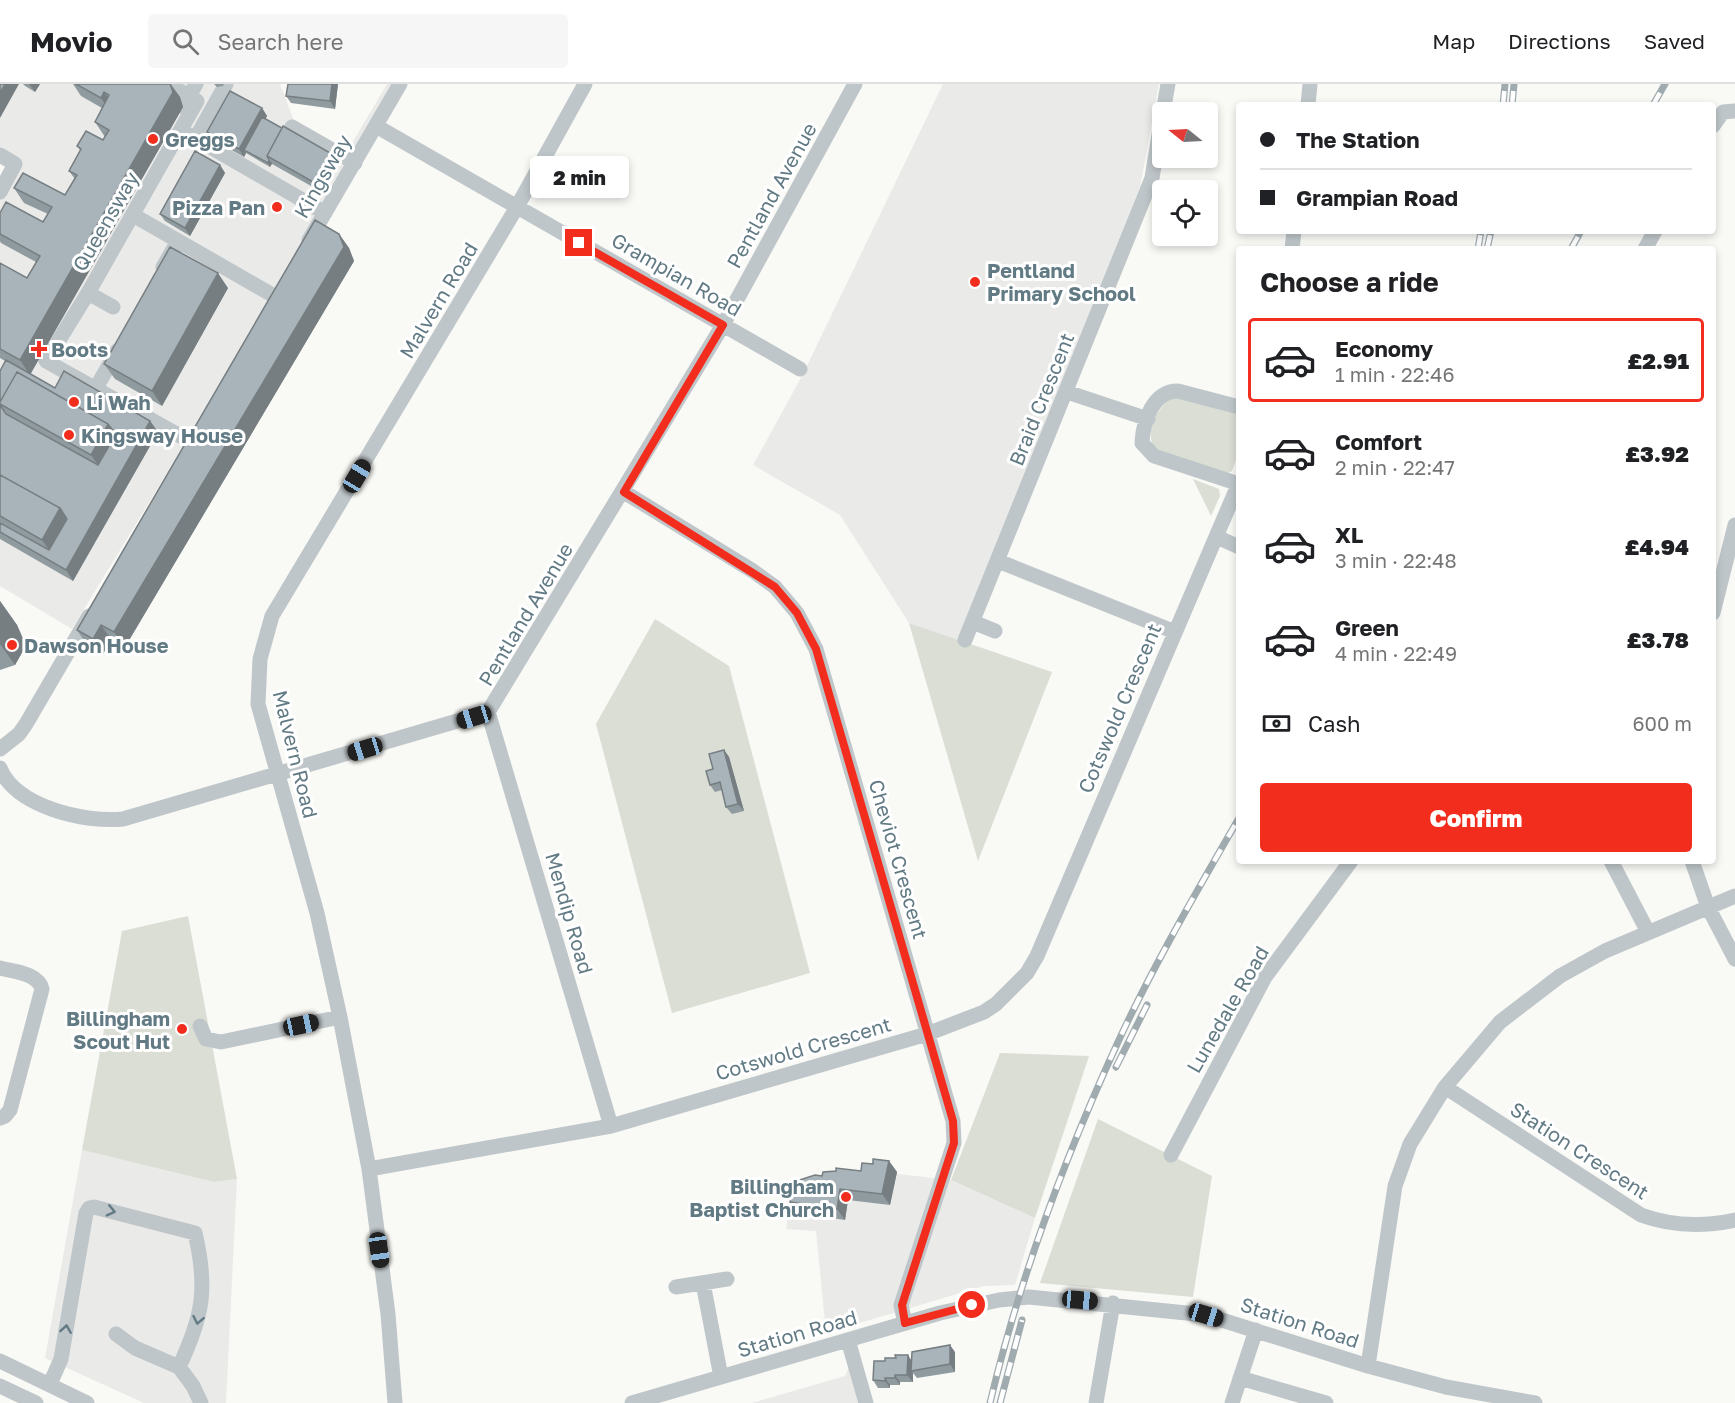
<!DOCTYPE html>
<html lang="en">
<head>
<meta charset="utf-8">
<style>
  body { margin:0; font-family:"Golos Text",sans-serif; background:#f6f6f6; color:#202124; height:100vh; display:flex; flex-direction:column; font-size:22px; white-space:nowrap }
  * { box-sizing:border-box; margin:0 }
  p { font-size:20px; color:#757577 }
  .icon { flex:none; width:33px; height:33px; fill:none; stroke:currentColor; stroke-width:2; stroke-linecap:round; stroke-linejoin:round }
  .map { position:relative; flex:1; overflow:hidden }
  .panel { position:absolute; left:1236px; top:162px; width:480px; height:618px; display:flex; flex-direction:column; background:#fff; border-radius:6px; box-shadow:0 3px 9px #0003 }
  .panel>* { flex:none }
  .hud { position:absolute; left:1236px; top:18px; width:480px; height:132px; border-radius:6px; box-shadow:0 3px 9px #0003; display:grid; align-content:center; height:132px; padding:0 24px; background:#fff }
  .needle { width:39px; rotate:288deg }
  .fabs { position:absolute; left:1152px; top:18px; display:grid; gap:12px }
  .fabs a { display:grid; place-items:center; width:66px; height:66px; border-radius:6px; background:#fff; box-shadow:0 3px 9px #0003; font-size:30px }
  .end { position:absolute; width:27px; height:27px; margin:-14px; border:8px solid #f22d1e; background:#fff; box-shadow:0 0 0 3px #fff }
  .from { border-radius:50% }
  .bubble { position:absolute; height:42px; border-radius:6px; background:#fff; box-shadow:0 3px 9px #0003; font-size:20px; font-weight:800; line-height:42px; text-align:center }
  .car { position:absolute; width:18px; height:36px; margin:-18px -9px; border-radius:8px; box-shadow:0 0 4px 2px #0007; background:linear-gradient(#222 24%,#8ab4d8 0 40%,#222 0 76%,#8ab4d8 0 86%,#222 0) }
  .hud b { display:flex; align-items:center; gap:21px; height:57px; font-size:22px }
  .hud b+b { border-top:2px solid #e0e0e0 }
  .hud i { width:15px; height:15px; background:#202124 }
  ul { padding:0; list-style:none }
  li { display:flex; align-items:center; gap:18px; height:84px; margin:0 12px 9px; padding:0 12px; border:3px solid transparent; border-radius:6px }
  li div { flex:1 }
  li b { display:block; font-size:22px }
  li em { font-style:normal; font-weight:800 }
  li.selected { border-color:#f22d1e }
  li>.icon { width:54px; height:54px; stroke-width:1.5 }
  h2 { padding:0 24px; font-size:27px; line-height:72px }
  .pay { display:flex; align-items:center; gap:15px; height:66px; padding:0 24px; font-size:22px }
  .pay p { margin-inline-start:auto }
  .primary-button { display:flex; gap:12px; margin-top:auto; padding:12px 24px }
  .primary-button a { flex:1; height:69px; border-radius:6px; background:#f22d1e; color:#fff; font-size:24px; font-weight:800; line-height:69px; text-align:center }
  header { display:flex; align-items:center; gap:36px; box-sizing:border-box; height:84px; padding:0 30px; background:#fff; border-bottom:2px solid #e0e0e0 }
  header strong { font-size:28px }
  nav { display:flex; gap:33px; margin-inline-start:auto; font-size:21px }
  .search { width:420px; height:54px; background:#f6f6f6; display:flex; align-items:center; gap:15px; box-sizing:border-box; padding:0 21px; border-radius:6px; color:#757577; font-size:22px }
  .map>svg:first-child { display:block }
  .built { fill:#eaeae9 }
  .green { fill:#daded5 }
  .lines { fill:none; stroke-linecap:round; stroke-linejoin:round }
  .minor { stroke:#bfc6c9; stroke-width:15 }
  .rail-casing { stroke:#a0abb0; stroke-width:7 }
  .rail { stroke:#fff; stroke-width:4.5; stroke-dasharray:14; stroke-linecap:butt }
  .wall { fill:#909b9f }
  .shaded-wall { fill:#767e82 }
  .building { fill:#a8b4b9; stroke:#767e82; stroke-width:1.5 }
  .oneway { stroke:#617a84 }
  .route { stroke:#f22d1e; stroke-width:8 }
  .poi-dot { fill:#f22d1e; stroke:#fff; stroke-width:2 }
  .labels { text-anchor:middle; dominant-baseline:central; stroke-width:6; stroke-linejoin:round; paint-order:stroke }
  .poi-label { font-size:20px; font-weight:bold; fill:#617a84; stroke:#fff; text-anchor:start }
  .street-label { font-size:20px; fill:#617a84; stroke:#fff }
</style>
</head>
<body>
<header>
<strong>Movio</strong>
<div class="search"><svg class="icon" aria-label="search" viewBox="0 0 24 24"><circle cx="10" cy="10" r="6"/><path d="M15 15l6 6"/></svg>Search here</div>
<nav><a>Map</a><a>Directions</a><a>Saved</a></nav>
</header>
<div class="map">
<svg width="1735" height="1319" viewBox="0 0 1735 1319">
  <rect width="100%" height="100%" fill="#f9f9f6"/>
  <path class="built" d="M0 0H280L296 42 345 71 387 0H404L72 545 0 502V95L8 81 0 76Z
    M943 0H1159L1140 103 958 556 909 539 840 431 753 381 802 292Z
    M82 1066 214 1098 237 1095 226 1319H144L45 1274Z
    M863 1086 951 1096 1035 1134 1015 1201 984 1202 826 1249 816 1147 786 1145 791 1112 802 1105Z
    M852 1276 859 1319H752L845 1292Z"/>
  <path class="green" d="M1171 314H1182L1239 329V367L1232 387 1228 389 1156 367C1143 349 1156 326 1171 314Z
    M1193 395 1219 405 1220 412 1211 432Z
    M655 535 729 582 810 889 672 929 596 640Z
    M909 539 1052 588 978 777Z
    M188 832 237 1095 214 1098 82 1066 122 847Z
    M1000 969 1089 972 1035 1134 951 1096Z
    M1098 1035 1212 1092 1193 1213 1040 1199Z"/>
  <g class="lines">
    <path class="minor" d="M157 0 180 13 183 23 196 0
      M168 0 197 17 88 209 46 277 191 358
      M1308 21 1310 0
      M1163 28 1168 0
      M376 42 800 285
      M1713 42 1723 28 1735 27
      M292 43 355 79
      M181 46 325 129
      M196 54 226 0
      M0 71 15 80 0 108
      M133 131 276 213
      M309 156 400 0
      M1292 165 1294 147
      M1645 165 1655 147
      M163 183 178 157
      M88 209 113 223
      M96 304 117 267
      M1067 308 1148 335
      M1239 400 1154 372 1142 359C1143 337 1153 307 1178 307L1239 323
      M624 408 753 487 775 503 797 529 816 565 953 1037 954 1059 901 1221 905 1239
      M1217 453 1239 463
      M998 477 1175 548
      M1713 529 1735 441
      M973 538 995 547
      M965 556 1152 94 1162 32
      M488 628 611 1042
      M0 665 19 650 26 640 89 532
      M0 684C16 723 85 739 123 735L488 628 723 241 855 0
      M1611 777 1648 848
      M1692 777 1708 823 1735 875
      M0 884C15 888 38 889 42 905L10 1026 5 1032 0 1034
      M200 942 206 955 221 958 340 933
      M1445 1003 1641 1131C1671 1142 1703 1143 1735 1136
      M1171 1071 1265 893 1351 777
      M369 1085 611 1042 927 950 984 928 996 920 1027 889 1037 872 1239 399
      M703 1199 721 1293
      M676 1203 727 1195
      M116 1250 135 1264 179 1283 193 1302 201 1319
      M848 1256 866 1319
      M0 1277 87 1319
      M1368 1282 1395 1102 1410 1060 1445 1003 1500 938 1560 892 1605 867 1735 812
      M1240 1294 1326 1319
      M50 1300 61 1275 86 1129 89 1124 94 1123 195 1149C208 1204 203 1232 179 1283
      M0 1302 36 1319
      M395 1319 388 1230 369 1085 340 933 317 829 258 620 260 575 272 532 517 123 585 0
      M632 1319 940 1229 999 1216 1029 1213 1206 1231 1368 1282 1446 1303 1535 1319
      M1096 1319 1113 1219
      M1232 1319 1256 1246"/>
    <g class="rail-casing">
      <path id="rail" d="M1503 21 1505 0
        M1512 21 1514 0
        M1653 21 1665 0
        M1478 165 1481 147
        M1487 165 1491 147
        M1571 165 1581 147
        M1116 983 1147 921
        M990 1319C1019 1196 1065 1073 1118 958 1153 882 1197 807 1239 734
        M1000 1319 1022 1236"/>
    </g>
    <use href="#rail" class="rail"/>
  </g>
  <path class="wall" d="M23 0H40L35 8 25 2Z
    M73 0H171L180 13 183 23 30 290 55 304 150 337 158 348 73 497 0 455V287L5 277 0 274V179L27 194 36 178 1 159 0 157V129L43 138 48 130 24 119 14 104 65 111 75 95 69 87 80 66 77 62 103 56 105 53 95 38 102 24 81 12Z
    M214 0H224L223 2 217 3Z
    M338 0 335 25 291 19 286 12Z
    M262 24 267 32 265 35 332 70 337 77 320 107 272 80 270 83 246 69 244 73 212 55 207 48Z
    M220 81 225 89 190 152 165 137 160 130Z
    M339 150 349 164 354 177 125 563 111 555 103 570 87 561 77 546Z
    M228 204 162 322 115 295 104 280Z
    M0 517 17 541 24 557V565L15 581 0 586Z
    M724 666 729 673 744 727 732 730 726 723 722 706 715 708 710 701 713 685Z
    M889 1077 897 1088 890 1121 848 1116 845 1136 798 1129 790 1118 822 1092 861 1087 873 1080Z
    M955 1268V1288L917 1294 913 1289V1298H900V1301H890V1304H878L873 1296Z"/>
  <path class="shaded-wall" d="M5 0H19L0 34V9Z
    M29 0H40L35 8Z
    M170 0 180 13 183 23 30 291 20 276Z
    M332 0H338L335 25 330 17Z
    M104 8 115 22 111 29 101 14Z
    M262 24 267 32 247 68 244 66 246 69 244 73 239 65Z
    M332 70 337 77 320 107 315 99Z
    M269 76 272 79 270 83 268 79Z
    M220 81 225 89 190 152 185 144Z
    M339 150 349 164 354 177 125 563 114 548Z
    M218 189 228 204 162 322 152 307Z
    M150 337 158 348 73 497 66 486Z
    M108 340 123 361 106 392 91 371Z
    M60 424 75 446 57 477 42 456Z
    M0 517 17 541 24 557V565L15 581 0 560Z
    M101 541 111 555 103 570 93 555Z
    M724 666 729 673 744 727 738 720Z
    M889 1077 897 1088 890 1121 882 1110Z
    M840 1105 848 1116 845 1136 837 1125Z
    M950 1261 955 1268V1288L950 1280Z
    M908 1271 913 1279 911 1287 913 1289V1298L907 1291Z
    M895 1291 900 1298V1301L895 1294Z
    M885 1294 890 1301V1304L885 1297Z"/>
  <path class="building" d="M0 0H5L0 9Z
    M76 0H170L173 8 20 276 0 265V179L27 194 40 172 0 150V129L6 118 43 138 52 123 14 104 23 89 65 111 77 91 69 87 81 65 77 62 86 47 103 56 109 46 95 38 109 11 104 8 101 14Z
    M288 0H332L330 17 286 12Z
    M230 7 262 24 239 65 207 48Z
    M262 33 282 44 267 72 269 76 268 79 244 66Z
    M283 42 332 70 315 99 267 72Z
    M195 67 220 81 185 144 160 130Z
    M315 136 339 150 344 163 114 548 101 541 93 555 77 546Z
    M170 163 218 189 152 307 104 280Z
    M6 276 55 304 64 287 150 337 66 486 0 448V439L49 466 67 435 60 424 0 391V321L6 330 98 381 116 350 108 340 17 288 0 318V287Z
    M17 288 108 340 91 371 0 320V318Z
    M0 391 60 424 42 456 0 432Z
    M724 666 738 720 726 723 720 698 710 701 706 687 713 685 709 670Z
    M873 1075 889 1077 882 1110 840 1105 837 1125 790 1118 793 1098 815 1091 822 1092 823 1088 836 1087V1084L861 1087 862 1079 873 1080Z
    M950 1261V1280L911 1287 912 1268Z
    M895 1271H908L907 1291H895V1294H885V1297L873 1296 874 1277H885V1274H896Z"/>
  <defs><path id="oneway-chevron" d="M-2-3.5L2.5 0L-2 3.5" fill="none" stroke-width="1.6" stroke-linecap="round" stroke-linejoin="round" transform="scale(1.5)"/></defs>
  <g class="oneway">
    <use href="#oneway-chevron" transform="translate(111 1127) rotate(13)"/>
    <use href="#oneway-chevron" transform="translate(198 1236) rotate(101)"/>
    <use href="#oneway-chevron" transform="translate(66 1245) rotate(-81)"/>
  </g>
  <g class="lines">
    <path class="route" d="M579 159 723 241 624 408 775 503 797 529 816 565 953 1037 954 1059 902 1221 905 1239 972 1221"/>
  </g>
  <g class="poi-dot">
    <circle cx="153" cy="55" r="6"/>
    <circle cx="277" cy="123" r="6"/>
    <circle cx="975" cy="198" r="6"/>
    <path d="M36 256h6v6h6v6h-6v6h-6v-6h-6v-6h6z"/>
    <circle cx="74" cy="318" r="6"/>
    <circle cx="69" cy="351" r="6"/>
    <circle cx="12" cy="561" r="6"/>
    <circle cx="182" cy="945" r="6"/>
    <circle cx="846" cy="1113" r="6"/>
  </g>
  <g class="labels">
    <g class="poi-label">
      <text x="165" y="55">Greggs</text>
      <text x="265" y="123" text-anchor="end">Pizza Pan</text>
      <text x="987" y="186">Pentland<tspan x="987" dy="23">Primary School</tspan></text>
      <text x="51" y="265">Boots</text>
      <text x="86" y="318">Li Wah</text>
      <text x="81" y="351">Kingsway House</text>
      <text x="24" y="561">Dawson House</text>
      <text x="170" y="934" text-anchor="end">Billingham<tspan x="170" dy="23">Scout Hut</tspan></text>
      <text x="834" y="1102" text-anchor="end">Billingham<tspan x="834" dy="23">Baptist Church</tspan></text>
    </g>
    <g class="street-label">
      <text transform="translate(322 92) rotate(-60)">Kingsway</text>
      <text transform="translate(771 111) rotate(-61)">Pentland Avenue</text>
      <text transform="translate(105 137) rotate(-60)">Queensway</text>
      <text transform="translate(677 190) rotate(30)">Grampian Road</text>
      <text transform="translate(438 216) rotate(-59)">Malvern Road</text>
      <text transform="translate(1041 315) rotate(-68)">Braid Crescent</text>
      <text transform="translate(525 530) rotate(-59)">Pentland Avenue</text>
      <text transform="translate(1119 624) rotate(-67)">Cotswold Crescent</text>
      <text transform="translate(296 670) rotate(76)">Malvern Road</text>
      <text transform="translate(899 775) rotate(74)">Cheviot Crescent</text>
      <text transform="translate(570 829) rotate(74)">Mendip Road</text>
      <text transform="translate(1227 925) rotate(-60)">Lunedale Road</text>
      <text transform="translate(803 964) rotate(-16)">Cotswold Crescent</text>
      <text transform="translate(1580 1066) rotate(33)">Station Crescent</text>
      <text transform="translate(1300 1238) rotate(18)">Station Road</text>
      <text transform="translate(797 1249) rotate(-16)">Station Road</text>
    </g>
  </g>
</svg>
<div class="fabs">
<a><svg class="needle" viewBox="-14 -14 28 28"><path d="M0-13l5 13h-10z" fill="#e53935"/><path d="M0 13l5-13h-10z" fill="#757577"/></svg></a>
<a><svg class="icon" aria-label="locate" viewBox="0 0 24 24"><circle cx="12" cy="12" r="6"/><path d="M12 2v4M12 18v4M2 12h4M18 12h4"/></svg></a>
</div>
<i class="end from" style="left:972px;top:1221px"></i>
<i class="end" style="left:579px;top:159px"></i>
<div class="bubble" style="left:530px;top:72px;width:99px">2 min</div>
<i class="car" style="left:357px;top:392px;rotate:31deg"></i>
<i class="car" style="left:474px;top:633px;rotate:253deg"></i>
<i class="car" style="left:365px;top:665px;rotate:253deg"></i>
<i class="car" style="left:301px;top:941px;rotate:78deg"></i>
<i class="car" style="left:379px;top:1166px;rotate:172deg"></i>
<i class="car" style="left:1080px;top:1216px;rotate:95deg"></i>
<i class="car" style="left:1206px;top:1231px;rotate:107deg"></i>
<div class="hud">
<b><i class="from"></i>The Station</b>
<b><i></i>Grampian Road</b>
</div>
<section class="panel">
<h2>Choose a ride</h2>
<ul>
<li class="selected"><svg class="icon" aria-label="car" viewBox="0 0 24 24"><path d="M5 17H2v-5l4-1 3-4h7l3 4 3 1v5h-3M9 17h6M6 11h13"/><circle cx="7" cy="17" r="2"/><circle cx="17" cy="17" r="2"/></svg><div><b>Economy</b><p>1 min · 22:46</p></div><em>£2.91</em></li>
<li><svg class="icon" aria-label="car" viewBox="0 0 24 24"><path d="M5 17H2v-5l4-1 3-4h7l3 4 3 1v5h-3M9 17h6M6 11h13"/><circle cx="7" cy="17" r="2"/><circle cx="17" cy="17" r="2"/></svg><div><b>Comfort</b><p>2 min · 22:47</p></div><em>£3.92</em></li>
<li><svg class="icon" aria-label="car" viewBox="0 0 24 24"><path d="M5 17H2v-5l4-1 3-4h7l3 4 3 1v5h-3M9 17h6M6 11h13"/><circle cx="7" cy="17" r="2"/><circle cx="17" cy="17" r="2"/></svg><div><b>XL</b><p>3 min · 22:48</p></div><em>£4.94</em></li>
<li><svg class="icon" aria-label="car" viewBox="0 0 24 24"><path d="M5 17H2v-5l4-1 3-4h7l3 4 3 1v5h-3M9 17h6M6 11h13"/><circle cx="7" cy="17" r="2"/><circle cx="17" cy="17" r="2"/></svg><div><b>Green</b><p>4 min · 22:49</p></div><em>£3.78</em></li>
</ul>
<div class="pay"><svg class="icon" aria-label="cash" viewBox="0 0 24 24"><path d="M3 7h18v10H3z"/><circle cx="12" cy="12" r="2"/></svg>Cash<p>600 m</p></div>
<div class="primary-button"><a>Confirm</a></div>
</section>
</div>
</body>
</html>
